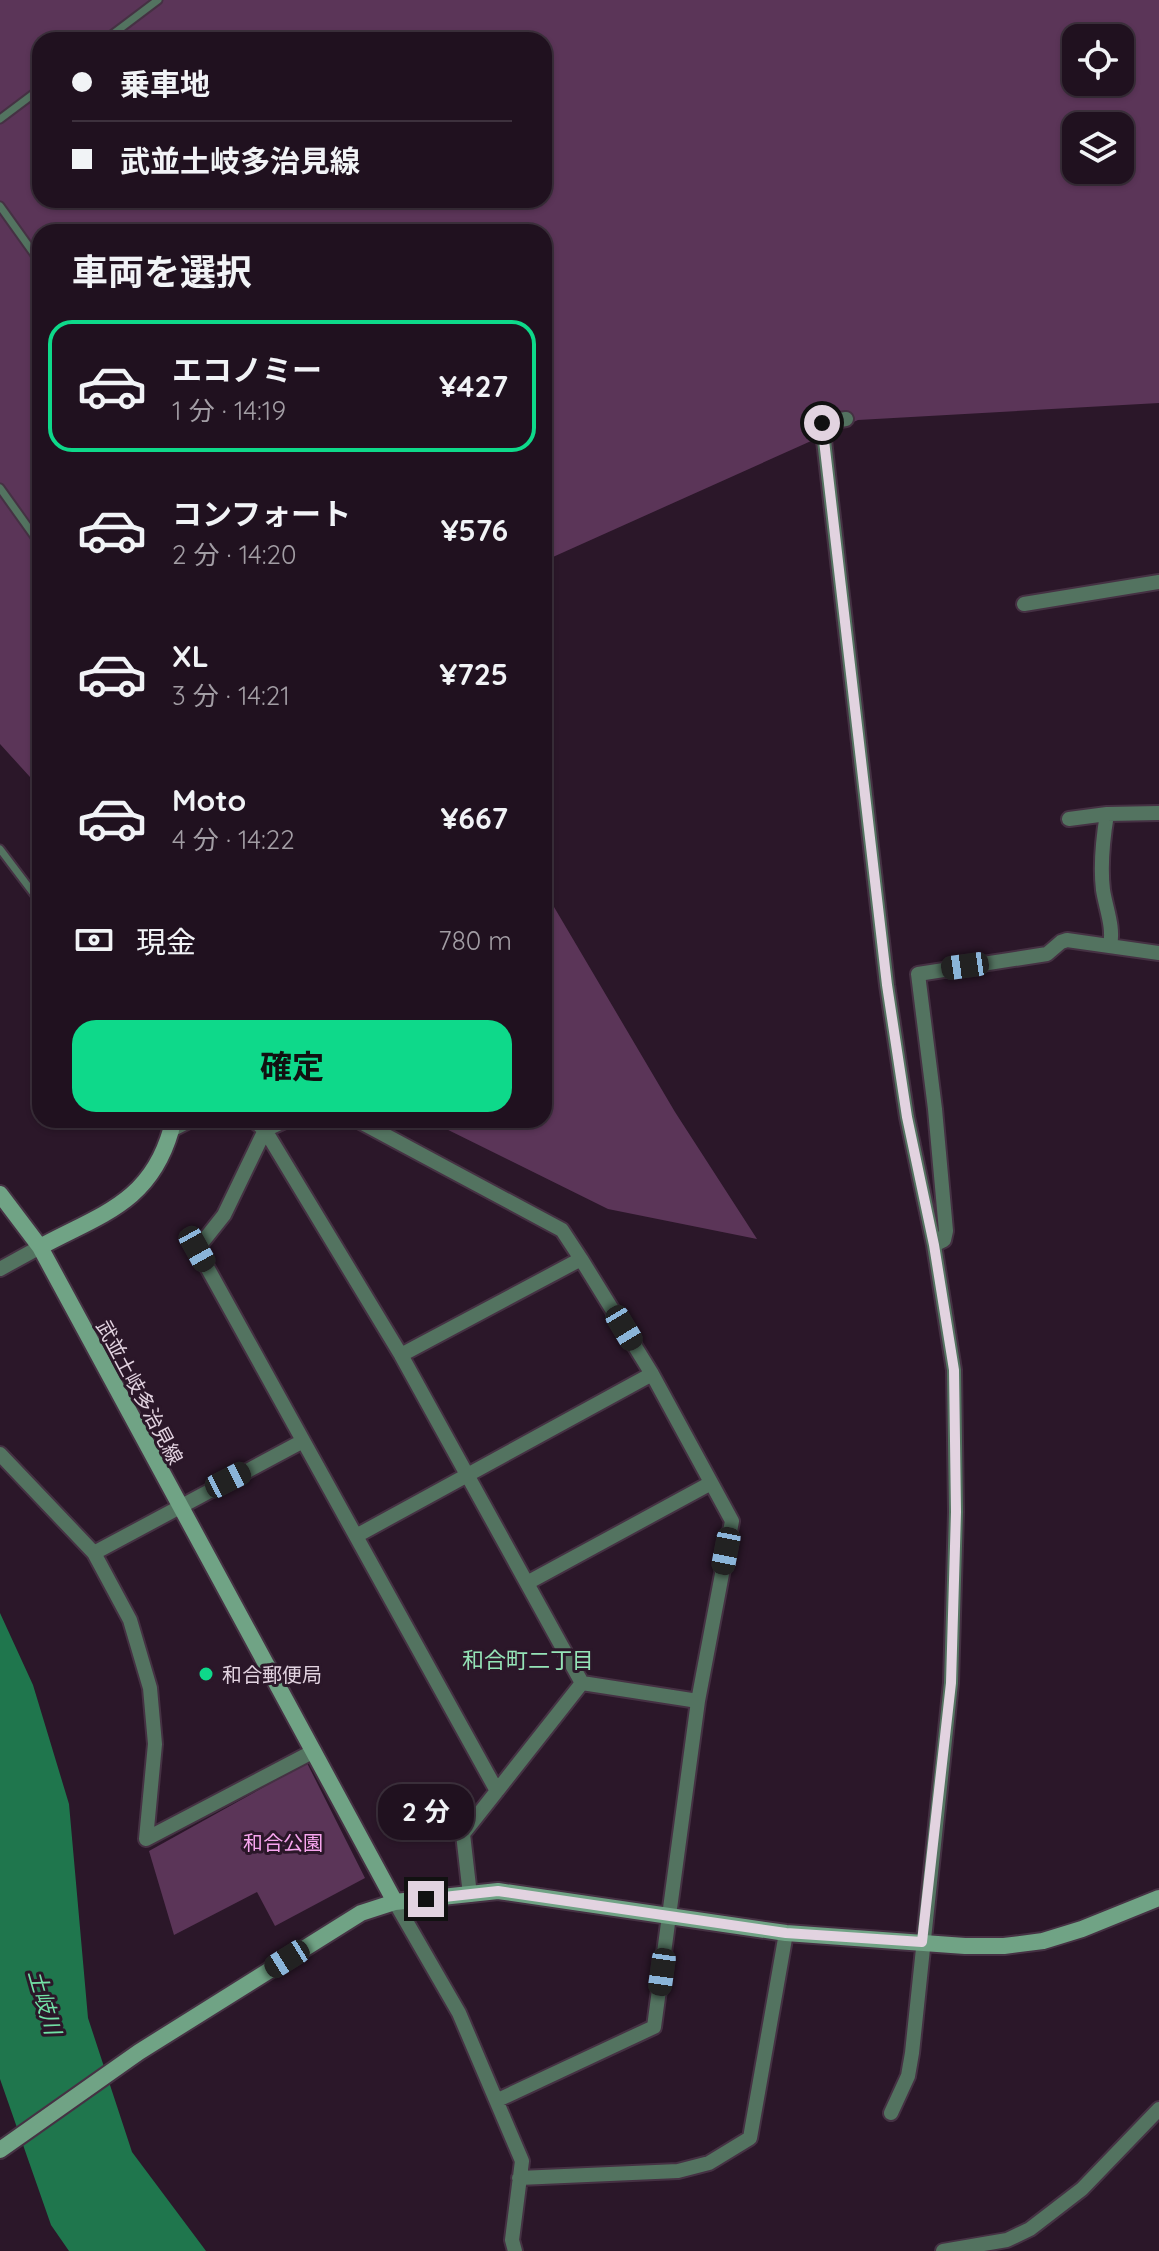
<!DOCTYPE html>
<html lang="ja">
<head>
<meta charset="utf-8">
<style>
  body { margin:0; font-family:Quicksand,"Noto Sans JP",sans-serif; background:#281a28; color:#f1f3f6; height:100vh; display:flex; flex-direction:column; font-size:30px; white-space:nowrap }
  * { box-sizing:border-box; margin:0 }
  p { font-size:26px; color:#a29da4 }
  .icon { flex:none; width:44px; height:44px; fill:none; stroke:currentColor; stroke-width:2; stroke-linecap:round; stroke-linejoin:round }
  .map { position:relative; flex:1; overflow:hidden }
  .details { position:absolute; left:32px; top:224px; width:520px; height:904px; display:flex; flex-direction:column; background:#20111f; border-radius:24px; box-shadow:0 2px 6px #0004,0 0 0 2px #3d313d }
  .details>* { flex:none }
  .guide { position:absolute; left:32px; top:32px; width:520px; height:176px; border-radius:24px; box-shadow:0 2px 6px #0004,0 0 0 2px #3d313d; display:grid; align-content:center; height:176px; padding:0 40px; background:#20111f }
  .fabs { position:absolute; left:1062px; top:24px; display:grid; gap:16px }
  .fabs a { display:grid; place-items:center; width:72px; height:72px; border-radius:16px; background:#20111f; box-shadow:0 2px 6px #0004,0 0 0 2px #3d313d; font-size:40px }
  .end { position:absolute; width:36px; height:36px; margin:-18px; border:10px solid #e2d3e0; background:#111; box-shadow:0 0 0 4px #111 }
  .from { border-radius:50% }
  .bubble { position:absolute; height:56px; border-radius:24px; background:#20111f; box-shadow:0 2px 6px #0004,0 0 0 2px #3d313d; font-size:26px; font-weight:700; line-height:56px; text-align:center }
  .car { position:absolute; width:24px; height:48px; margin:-24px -12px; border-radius:10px; box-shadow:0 0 6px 2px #0007; background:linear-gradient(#222 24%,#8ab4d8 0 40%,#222 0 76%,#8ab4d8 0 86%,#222 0) }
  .guide b { display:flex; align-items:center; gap:28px; height:76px; font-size:30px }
  .guide b+b { border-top:2px solid #3d313d }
  .guide i { width:20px; height:20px; background:#f1f3f6 }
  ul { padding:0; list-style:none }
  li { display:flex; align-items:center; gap:24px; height:132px; margin:0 16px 12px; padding:0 24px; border:4px solid transparent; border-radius:24px }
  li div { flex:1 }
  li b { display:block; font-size:30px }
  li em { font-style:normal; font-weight:700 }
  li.current { border-color:#0ed98a }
  li>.icon { width:72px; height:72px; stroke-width:1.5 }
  h2 { padding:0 40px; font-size:36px; line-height:96px }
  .pay { display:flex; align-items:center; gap:20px; height:88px; padding:0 40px; font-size:30px }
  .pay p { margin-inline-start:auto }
  .primary-button { display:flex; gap:16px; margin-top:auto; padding:16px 40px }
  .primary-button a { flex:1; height:92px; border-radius:24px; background:#0ed98a; color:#111; font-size:32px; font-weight:700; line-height:92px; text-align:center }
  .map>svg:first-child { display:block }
  .green { fill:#5b3558; fill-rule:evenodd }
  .water { fill:#1f764d }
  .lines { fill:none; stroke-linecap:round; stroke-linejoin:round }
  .lane-casing { stroke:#453143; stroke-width:11 }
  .street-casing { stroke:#453143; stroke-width:18 }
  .secondary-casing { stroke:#453143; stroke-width:20 }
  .lane { stroke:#537360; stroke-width:7 }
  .street { stroke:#537360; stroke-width:14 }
  .secondary { stroke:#70a385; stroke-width:16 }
  .route { stroke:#e2d3e0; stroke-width:10 }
  .poi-dot { fill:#0ed98a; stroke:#2b1729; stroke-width:3 }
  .labels { text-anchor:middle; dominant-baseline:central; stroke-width:6; stroke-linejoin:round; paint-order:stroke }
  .street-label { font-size:20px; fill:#e2d3e0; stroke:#2b1729 }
  .poi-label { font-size:20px; fill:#e2d3e0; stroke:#2b1729; text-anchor:start }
  .park-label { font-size:20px; fill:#f8a6ef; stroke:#2b1729 }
  .neighbourhood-label { font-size:22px; fill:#95e4b7; stroke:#2b1729 }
  .water-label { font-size:22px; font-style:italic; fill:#72e1a6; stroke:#2b1729 }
</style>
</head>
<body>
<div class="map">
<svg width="1159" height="2251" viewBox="0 0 1159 2251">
  <rect width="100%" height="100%" fill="#2b1729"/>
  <path class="green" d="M0 0H1159V403L858 420 544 561V232H40V788L0 744ZM1076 38H1120V82H1076ZM40 40H544V200H40ZM1076 126H1120V170H1076Z
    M544 890 675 1112 757 1239 608 1209 428 1120H544Z
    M307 1763 365 1878 275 1926 257 1892 174 1935 149 1851Z"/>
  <path class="water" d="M0 1613 33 1685 69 1804 88 2018 132 2152 206 2251H69L51 2225 0 2079Z"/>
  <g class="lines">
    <g class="lane-casing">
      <path id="lane" d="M105 40 158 0
        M0 119 40 89
        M0 206 40 262
        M0 488 40 544
        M0 849 40 902"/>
    </g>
    <g class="street-casing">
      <path id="street" d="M846 419 822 423 887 985 907 1117 934 1245 954 1370 956 1512 951 1683 912 2053 908 2076 891 2113
        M1024 604 1159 582
        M1107 814C1103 838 1100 865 1103 890 1106 909 1114 927 1110 946
        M1069 819 1107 814 1159 813
        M253 1120 265 1130 401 1355 582 1683
        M287 1120 265 1130 224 1215 197 1249 497 1791
        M357 1120 562 1230 581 1259
        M171 1130 191 1120
        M934 1245 944 1240 946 1231 935 1109 918 974 1047 954 1061 942 1067 940 1159 953
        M0 1269 40 1247
        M401 1355 581 1259 652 1374 732 1521 698 1701 654 2027 498 2100
        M0 1454 94 1553 130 1620 150 1688 155 1744 146 1839 314 1751
        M356 1536 652 1374
        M94 1553 303 1441
        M527 1583 711 1483
        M582 1683 698 1701
        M470 1895 463 1834 582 1683
        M395 1902 459 2013 522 2161 512 2240 515 2251
        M519 2178 678 2171 709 2163 750 2138 786 1933
        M943 2251 1007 2240 1030 2229 1082 2189 1159 2109"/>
    </g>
    <g class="secondary-casing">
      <path id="secondary" d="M0 1194 40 1247 395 1902 498 1891 786 1933 965 1946H1004L1043 1941 1082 1929 1159 1898
        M40 1247C101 1214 150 1203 171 1130
        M0 2150 139 2052 361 1913 395 1902"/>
    </g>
    <use href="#lane" class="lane"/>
    <use href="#street" class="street"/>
    <use href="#secondary" class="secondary"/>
  </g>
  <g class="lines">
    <path class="route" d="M426 1899 498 1891 786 1933 922 1942 951 1683 956 1512 954 1370 934 1245 907 1117 887 985 822 423"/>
  </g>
  <circle class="poi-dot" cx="206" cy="1674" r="8"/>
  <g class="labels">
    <g class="street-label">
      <text transform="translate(140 1392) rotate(62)">武並土岐多治見線</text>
    </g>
    <g class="poi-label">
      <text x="222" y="1674">和合郵便局</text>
    </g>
    <g class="park-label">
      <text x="283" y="1842">和合公園</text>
    </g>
    <g class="neighbourhood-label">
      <text x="528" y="1660">和合町二丁目</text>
    </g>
    <g class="water-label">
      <text transform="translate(45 2002) rotate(74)">土岐川</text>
    </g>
  </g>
</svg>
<div class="fabs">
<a><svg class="icon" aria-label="locate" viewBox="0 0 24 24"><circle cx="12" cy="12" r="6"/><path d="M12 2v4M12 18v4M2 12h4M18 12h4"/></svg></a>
<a><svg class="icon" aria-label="layers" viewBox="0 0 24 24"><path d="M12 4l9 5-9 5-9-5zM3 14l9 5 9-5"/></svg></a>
</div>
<i class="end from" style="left:822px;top:423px"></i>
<i class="end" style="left:426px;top:1899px"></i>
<div class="bubble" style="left:378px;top:1784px;width:96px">2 分</div>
<i class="car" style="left:965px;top:966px;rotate:262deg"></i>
<i class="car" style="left:197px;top:1249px;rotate:151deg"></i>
<i class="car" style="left:624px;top:1328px;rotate:149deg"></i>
<i class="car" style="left:228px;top:1480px;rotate:63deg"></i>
<i class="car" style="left:726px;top:1551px;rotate:191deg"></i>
<i class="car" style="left:287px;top:1959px;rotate:238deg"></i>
<i class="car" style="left:662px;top:1972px;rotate:188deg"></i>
<div class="guide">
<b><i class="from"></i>乗車地</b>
<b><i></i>武並土岐多治見線</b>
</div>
<section class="details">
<h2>車両を選択</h2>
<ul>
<li class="current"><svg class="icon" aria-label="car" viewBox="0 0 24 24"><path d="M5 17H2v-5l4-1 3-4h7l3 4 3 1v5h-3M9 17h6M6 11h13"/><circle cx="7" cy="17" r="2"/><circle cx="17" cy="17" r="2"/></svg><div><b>エコノミー</b><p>1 分 · 14:19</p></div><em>¥427</em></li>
<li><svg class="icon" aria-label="car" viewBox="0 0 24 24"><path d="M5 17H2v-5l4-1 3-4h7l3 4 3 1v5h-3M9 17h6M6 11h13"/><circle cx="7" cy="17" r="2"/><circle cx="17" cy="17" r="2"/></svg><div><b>コンフォート</b><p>2 分 · 14:20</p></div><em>¥576</em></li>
<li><svg class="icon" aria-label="car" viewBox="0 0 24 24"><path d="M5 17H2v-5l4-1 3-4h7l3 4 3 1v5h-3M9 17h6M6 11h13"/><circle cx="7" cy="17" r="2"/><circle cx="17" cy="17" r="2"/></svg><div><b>XL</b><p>3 分 · 14:21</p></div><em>¥725</em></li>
<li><svg class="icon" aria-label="car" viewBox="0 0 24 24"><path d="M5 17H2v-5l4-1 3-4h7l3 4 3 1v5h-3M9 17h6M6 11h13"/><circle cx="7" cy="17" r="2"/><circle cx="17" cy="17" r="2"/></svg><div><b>Moto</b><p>4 分 · 14:22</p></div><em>¥667</em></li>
</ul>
<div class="pay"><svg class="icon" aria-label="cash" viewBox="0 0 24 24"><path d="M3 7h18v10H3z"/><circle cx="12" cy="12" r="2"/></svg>現金<p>780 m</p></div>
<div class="primary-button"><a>確定</a></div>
</section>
</div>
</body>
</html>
